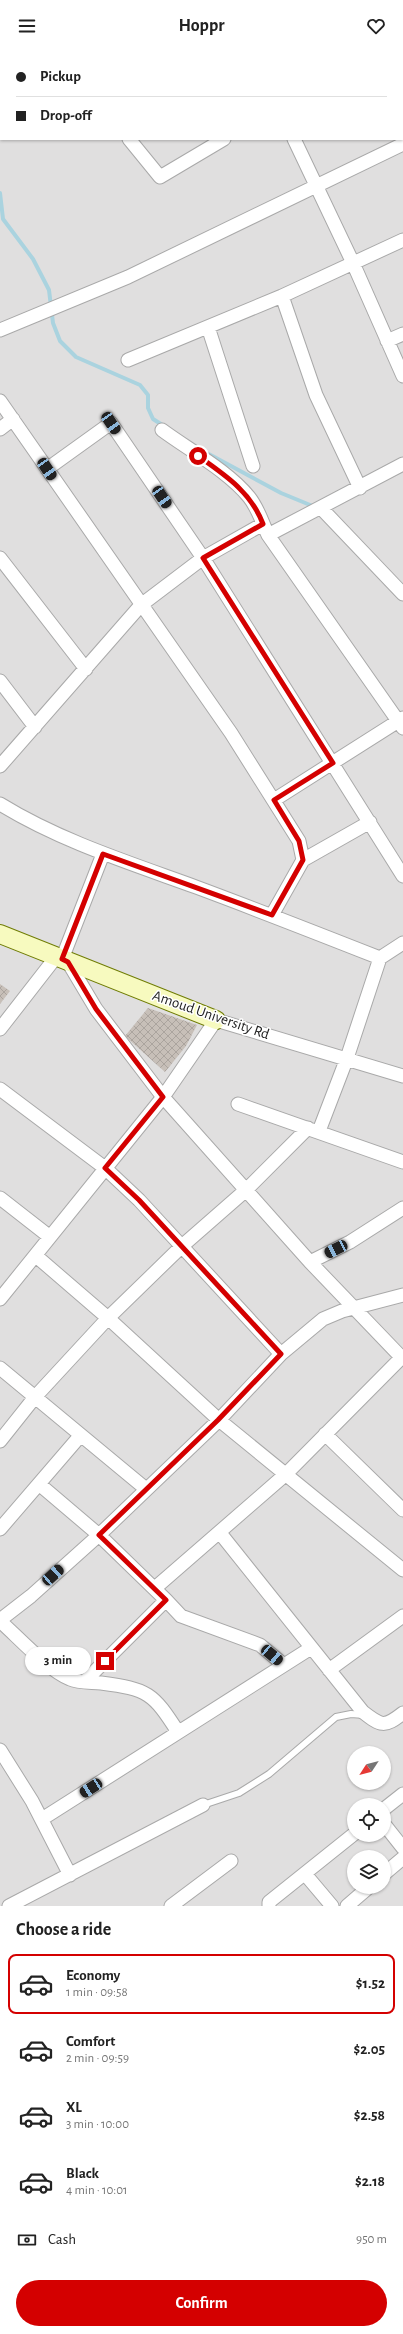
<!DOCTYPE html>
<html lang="en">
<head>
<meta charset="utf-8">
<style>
  body { margin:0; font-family:"Alegreya Sans",sans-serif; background:#f6f6f6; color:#222; height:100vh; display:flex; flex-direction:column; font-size:15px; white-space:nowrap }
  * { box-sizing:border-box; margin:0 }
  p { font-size:13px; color:#767676 }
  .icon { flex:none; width:22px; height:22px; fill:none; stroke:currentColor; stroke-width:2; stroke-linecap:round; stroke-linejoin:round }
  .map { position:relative; height:1854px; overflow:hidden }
  .panel { display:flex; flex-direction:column; background:#fff; flex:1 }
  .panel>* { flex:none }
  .top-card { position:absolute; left:0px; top:0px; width:403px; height:88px; box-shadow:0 1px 3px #0004; display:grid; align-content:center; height:88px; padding:0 16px; background:#fff }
  .needle { width:26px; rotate:234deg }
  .controls { position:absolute; left:347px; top:1694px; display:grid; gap:8px }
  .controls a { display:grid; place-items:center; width:44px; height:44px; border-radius:50%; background:#fff; box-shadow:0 1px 3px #0004; font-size:20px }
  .end { position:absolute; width:18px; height:18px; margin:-9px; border:5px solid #d40000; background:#fff; box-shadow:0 0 0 2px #fff }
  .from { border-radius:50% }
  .bubble { position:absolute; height:28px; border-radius:14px; background:#fff; box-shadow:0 1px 3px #0004; font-size:13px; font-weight:700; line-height:28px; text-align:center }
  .car { position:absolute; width:12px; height:24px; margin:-12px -6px; border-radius:5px; box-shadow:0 0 3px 1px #0007; background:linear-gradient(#222 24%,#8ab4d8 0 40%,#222 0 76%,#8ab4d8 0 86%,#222 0) }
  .top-card b { display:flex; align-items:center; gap:14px; height:38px; font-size:15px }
  .top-card b+b { border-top:1px solid #e0e0e0 }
  .top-card i { width:10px; height:10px; background:#222 }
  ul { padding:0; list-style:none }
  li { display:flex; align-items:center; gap:12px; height:60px; margin:0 8px 6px; padding:0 8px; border:2px solid transparent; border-radius:8px }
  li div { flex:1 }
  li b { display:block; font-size:15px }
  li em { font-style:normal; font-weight:700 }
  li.active { border-color:#d40000 }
  li>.icon { width:36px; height:36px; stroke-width:1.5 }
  h2 { padding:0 16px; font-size:18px; line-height:48px }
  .pay { display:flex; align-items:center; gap:10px; height:44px; padding:0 16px; font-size:15px }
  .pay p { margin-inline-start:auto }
  .primary-button { display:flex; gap:8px; margin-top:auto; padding:8px 16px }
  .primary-button a { flex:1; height:46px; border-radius:24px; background:#d40000; color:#fff; font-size:16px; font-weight:700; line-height:46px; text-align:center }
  header { display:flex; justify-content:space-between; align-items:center; height:52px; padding:0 16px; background:#fff; font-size:18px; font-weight:700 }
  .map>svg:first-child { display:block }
  .residential { fill:#e0dfdf; fill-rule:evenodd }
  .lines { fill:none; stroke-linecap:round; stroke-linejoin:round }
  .stream { stroke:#aad3df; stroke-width:4 }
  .building { fill:url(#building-cross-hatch) }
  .lane-casing { stroke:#a9a9a9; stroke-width:8 }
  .street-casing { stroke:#a9a9a9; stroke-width:15 }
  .secondary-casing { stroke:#707d05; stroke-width:20 }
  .lane { stroke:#fff; stroke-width:6 }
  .street { stroke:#fff; stroke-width:13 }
  .secondary { stroke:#f7fabf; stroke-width:18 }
  .route { stroke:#d40000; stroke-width:5 }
  .labels { text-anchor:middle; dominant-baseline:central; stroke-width:3; stroke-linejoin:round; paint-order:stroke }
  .street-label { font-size:15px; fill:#222; stroke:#fff }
</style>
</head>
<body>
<header><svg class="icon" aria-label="menu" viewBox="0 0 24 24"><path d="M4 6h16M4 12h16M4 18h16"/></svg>Hoppr<svg class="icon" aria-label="heart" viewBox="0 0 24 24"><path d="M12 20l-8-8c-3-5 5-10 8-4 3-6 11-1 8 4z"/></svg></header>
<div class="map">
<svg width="403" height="1854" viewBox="0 0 403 1854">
  <defs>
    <pattern id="building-cross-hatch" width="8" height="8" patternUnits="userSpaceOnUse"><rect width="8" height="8" fill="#c7bfb8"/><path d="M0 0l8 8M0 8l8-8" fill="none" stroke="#aba49e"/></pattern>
  </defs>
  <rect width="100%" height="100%" fill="#f2efe9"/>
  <path class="residential" d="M0 0H403V1854H0ZM1 1H402V87H1ZM354 1701H384V1731H354ZM354 1753H384V1783H354ZM354 1805H384V1835H354Z"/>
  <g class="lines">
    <path class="stream" d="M0 141 3 167 33 207 49 238 53 271 60 289 76 305 140 333 148 343V356L153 367 164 374
      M205 400 281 441 315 455"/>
  </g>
  <path class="building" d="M0 932 10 939 0 952Z
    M148 956 197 973 186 994 165 1020 125 984Z"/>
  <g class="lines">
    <g class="lane-casing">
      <path id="lane" d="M203 1753 239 1741 269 1722 336 1665 351 1662 364 1663"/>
    </g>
    <g class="street-casing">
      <path id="street" d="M252 0 253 1
        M105 1 108 0
        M366 1 369 0
        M0 56 1 55
        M129 87 160 125 224 87
        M294 87 353 211 403 324
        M208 275 253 414
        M0 278 128 225 403 92
        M387 289 403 282
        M128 308 282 244
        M0 349 231 681 299 789 303 808
        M0 377 13 367
        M162 378C189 398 228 419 249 445 258 456 262 470 268 483L403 676
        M47 417 111 371 203 506 403 824
        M360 436 316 343 282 244 403 188
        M321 456 403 542
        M268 483 403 412
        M0 506 86 617
        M0 629 35 675
        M0 714 141 553 203 506 263 472
        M274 748 403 666
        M0 752C60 789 130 811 196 835 258 858 319 882 380 906
        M272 863 303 808 370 770
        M62 907 103 802
        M68 910 96 957 163 1045 310 1210 403 1307
        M0 977 56 905
        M0 1037 105 1116 139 1148 281 1302
        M238 1052 403 1110
        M319 1079 347 1006 380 906 403 891
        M0 1146 50 1185
        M36 1204 108 1266 219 1368 403 1518
        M310 1210 350 1190 403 1156
        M0 1247 163 1045 216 968 403 1024
        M0 1316 146 1437
        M325 1382 403 1458
        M0 1389 35 1345 108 1266 182 1194 246 1138 308 1076
        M39 1432 99 1483 166 1548 85 1629
        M0 1477 80 1384
        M220 1481 363 1660C381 1674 384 1676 403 1661
        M155 1536 286 1422 402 1305
        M166 1548 181 1564 260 1593 284 1613
        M0 1568 31 1544 99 1483 219 1368 281 1302 323 1267 342 1259 403 1243
        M0 1569C18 1585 49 1619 70 1627 79 1631 91 1630 101 1631 148 1637 153 1641 178 1680
        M329 1618 403 1564
        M0 1698 32 1749 70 1823
        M384 1757 403 1742
        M42 1767 311 1596
        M384 1772 403 1796
        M305 1822 332 1854
        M384 1822 403 1806
        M9 1854 203 1753
        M171 1854 231 1809
        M269 1854V1850L354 1782
        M347 1854 369 1835"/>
    </g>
    <g class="secondary-casing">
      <path id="secondary" d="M0 882 216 968"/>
    </g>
    <use href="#lane" class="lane"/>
    <use href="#street" class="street"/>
    <use href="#secondary" class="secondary"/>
  </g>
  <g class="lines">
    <path class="route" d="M105 1609 166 1548 99 1483 218 1368 281 1302 139 1148 105 1116 163 1045 96 957 68 910 62 907 103 802 272 863 303 808 299 789 274 748 333 711 203 506 263 472C251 440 225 423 198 404"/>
  </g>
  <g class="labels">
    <g class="street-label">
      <text transform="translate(211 963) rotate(19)">Amoud University Rd</text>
    </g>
  </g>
</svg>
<div class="controls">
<a><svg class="needle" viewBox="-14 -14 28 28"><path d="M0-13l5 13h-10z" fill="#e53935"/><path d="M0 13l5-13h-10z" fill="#767676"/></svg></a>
<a><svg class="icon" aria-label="locate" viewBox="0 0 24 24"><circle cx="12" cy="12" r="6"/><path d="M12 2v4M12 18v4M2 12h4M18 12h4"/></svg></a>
<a><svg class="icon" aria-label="layers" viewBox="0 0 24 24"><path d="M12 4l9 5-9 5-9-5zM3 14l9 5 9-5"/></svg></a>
</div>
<i class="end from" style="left:198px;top:404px"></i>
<i class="end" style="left:105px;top:1609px"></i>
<div class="bubble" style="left:25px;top:1595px;width:66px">3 min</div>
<i class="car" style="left:111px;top:371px;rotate:146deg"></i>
<i class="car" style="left:47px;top:417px;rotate:146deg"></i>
<i class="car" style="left:162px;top:445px;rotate:146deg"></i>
<i class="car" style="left:336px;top:1197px;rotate:243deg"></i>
<i class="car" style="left:53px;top:1523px;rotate:48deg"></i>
<i class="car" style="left:272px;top:1603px;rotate:130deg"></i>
<i class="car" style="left:91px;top:1736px;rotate:237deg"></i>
<div class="top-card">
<b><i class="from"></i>Pickup</b>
<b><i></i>Drop-off</b>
</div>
</div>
<section class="panel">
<h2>Choose a ride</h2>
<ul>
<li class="active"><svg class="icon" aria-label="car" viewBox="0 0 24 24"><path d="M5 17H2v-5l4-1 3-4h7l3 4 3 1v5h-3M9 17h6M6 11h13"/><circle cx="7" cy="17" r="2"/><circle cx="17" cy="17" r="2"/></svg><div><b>Economy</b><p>1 min · 09:58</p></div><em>$1.52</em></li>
<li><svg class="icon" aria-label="car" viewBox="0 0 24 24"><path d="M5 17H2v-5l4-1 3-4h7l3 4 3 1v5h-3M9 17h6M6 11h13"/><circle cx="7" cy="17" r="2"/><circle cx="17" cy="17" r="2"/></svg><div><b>Comfort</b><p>2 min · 09:59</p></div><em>$2.05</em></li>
<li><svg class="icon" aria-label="car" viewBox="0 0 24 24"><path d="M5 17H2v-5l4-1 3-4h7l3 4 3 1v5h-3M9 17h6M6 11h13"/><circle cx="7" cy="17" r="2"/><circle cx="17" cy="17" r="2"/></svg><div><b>XL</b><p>3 min · 10:00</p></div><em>$2.58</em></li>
<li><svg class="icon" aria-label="car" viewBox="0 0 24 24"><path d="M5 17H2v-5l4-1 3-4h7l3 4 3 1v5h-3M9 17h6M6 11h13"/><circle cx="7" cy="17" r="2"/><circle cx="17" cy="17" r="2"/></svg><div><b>Black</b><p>4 min · 10:01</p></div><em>$2.18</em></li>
</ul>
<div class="pay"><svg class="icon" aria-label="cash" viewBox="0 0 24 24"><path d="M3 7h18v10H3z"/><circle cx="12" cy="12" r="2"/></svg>Cash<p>950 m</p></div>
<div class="primary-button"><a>Confirm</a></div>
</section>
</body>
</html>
